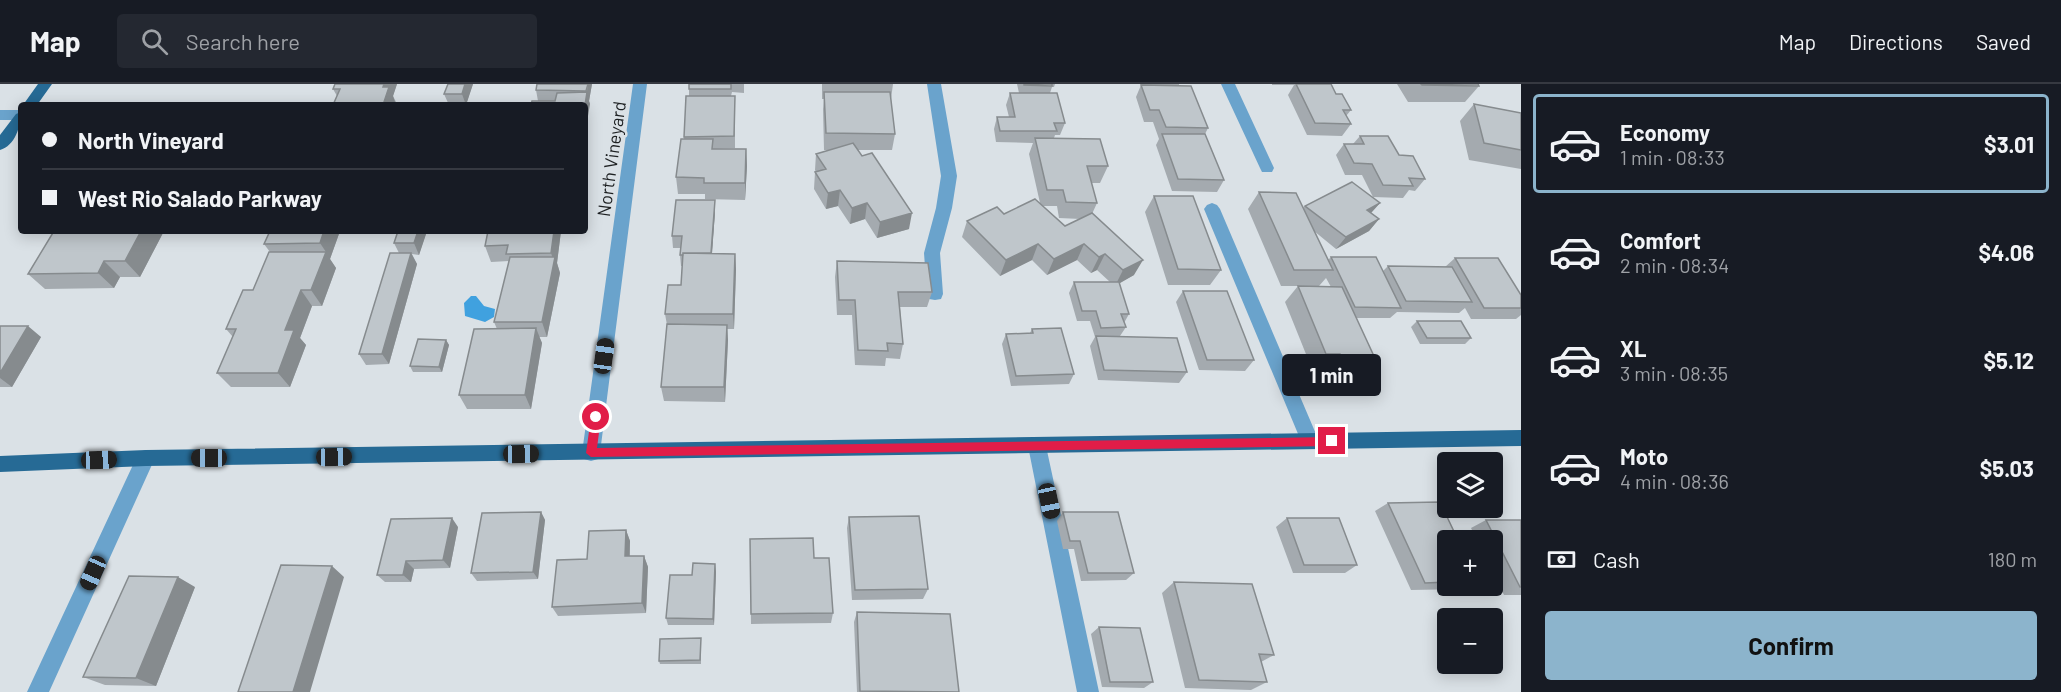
<!DOCTYPE html>
<html lang="en">
<head>
<meta charset="utf-8">
<style>
  body { margin:0; font-family:Barlow,sans-serif; background:#242831; color:#f1f3f6; height:100vh; display:flex; flex-direction:column; font-size:22px; white-space:nowrap }
  * { box-sizing:border-box; margin:0 }
  p { font-size:20px; color:#9ea1a6 }
  .icon { flex:none; width:33px; height:33px; fill:none; stroke:currentColor; stroke-width:2; stroke-linecap:round; stroke-linejoin:round }
  .map { position:relative; flex:1; overflow:hidden }
  .side { display:flex; flex-direction:column; background:#171b24; width:540px }
  .side>* { flex:none }
  .guide { position:absolute; left:18px; top:18px; width:570px; height:132px; border-radius:6px; box-shadow:0 3px 15px #0003; display:grid; align-content:center; height:132px; padding:0 24px; background:#171b24 }
  .fabs { position:absolute; left:1437px; top:368px; display:grid; gap:12px }
  .fabs a { display:grid; place-items:center; width:66px; height:66px; border-radius:6px; background:#171b24; box-shadow:0 3px 15px #0003; font-size:30px }
  .end { position:absolute; width:27px; height:27px; margin:-14px; border:8px solid #e11d48; background:#fff; box-shadow:0 0 0 3px #fff }
  .from { border-radius:50% }
  .bubble { position:absolute; height:42px; border-radius:6px; background:#171b24; box-shadow:0 3px 15px #0003; font-size:20px; font-weight:700; line-height:42px; text-align:center }
  .car { position:absolute; width:18px; height:36px; margin:-18px -9px; border-radius:8px; box-shadow:0 0 4px 2px #0007; background:linear-gradient(#222 24%,#8ab4d8 0 40%,#222 0 76%,#8ab4d8 0 86%,#222 0) }
  .guide b { display:flex; align-items:center; gap:21px; height:57px; font-size:22px }
  .guide b+b { border-top:2px solid #363941 }
  .guide i { width:15px; height:15px; background:#f1f3f6 }
  ul { padding:10px 0 0; list-style:none }
  li { display:flex; align-items:center; gap:18px; height:99px; margin:0 12px 9px; padding:0 12px; border:3px solid transparent; border-radius:6px }
  li div { flex:1 }
  li b { display:block; font-size:22px }
  li em { font-style:normal; font-weight:700 }
  li.current { border-color:#8cb4cc }
  li>.icon { width:54px; height:54px; stroke-width:1.5 }
  .pay { display:flex; align-items:center; gap:15px; height:66px; padding:0 24px; font-size:22px }
  .pay p { margin-inline-start:auto }
  .button { display:flex; gap:12px; margin-top:auto; padding:12px 24px }
  .button a { flex:1; height:69px; border-radius:6px; background:#8cb4cc; color:#111; font-size:24px; font-weight:700; line-height:69px; text-align:center }
  header { display:flex; align-items:center; gap:36px; box-sizing:border-box; height:84px; padding:0 30px; background:#171b24; border-bottom:2px solid #363941 }
  header strong { font-size:28px }
  nav { display:flex; gap:33px; margin-inline-start:auto; font-size:21px }
  .search { width:420px; height:54px; background:#242831; display:flex; align-items:center; gap:15px; box-sizing:border-box; padding:0 21px; border-radius:6px; color:#9ea1a6; font-size:22px }
  main { display:flex; flex:1; min-height:0 }
  .map>svg:first-child { display:block }
  .water { fill:#40a1df }
  .lines { fill:none; stroke-linecap:round; stroke-linejoin:round }
  .minor { fill:#6aa3cc; fill-rule:evenodd }
  .major { fill:#266a95; fill-rule:evenodd }
  .wall { fill:#a4aaaf; fill-rule:evenodd }
  .shaded-wall { fill:#868b8e }
  .building { fill:#bfc6cb; stroke:#868b8e; stroke-width:1.5 }
  .route { fill:#e11d48 }
  .labels { text-anchor:middle; dominant-baseline:central; stroke-width:5; stroke-linejoin:round; paint-order:stroke }
  .street-label { font-size:18px; fill:#1d2022; stroke:#dae1e6 }
</style>
</head>
<body>
<header>
<strong>Map</strong>
<div class="search"><svg class="icon" aria-label="search" viewBox="0 0 24 24"><circle cx="10" cy="10" r="6"/><path d="M15 15l6 6"/></svg>Search here</div>
<nav><a>Map</a><a>Directions</a><a>Saved</a></nav>
</header>
<main>
<div class="map">
<svg width="1521" height="608" viewBox="0 0 1521 608">
  <rect width="100%" height="100%" fill="#dae1e6"/>
  <path class="water" d="M471 212H476L484 222 495 225 494 233 485 238 465 232 464 219Z"/>
  <g class="lines">
    <path class="minor" d="M633 0H647L600 369 598 375 591 377 584 375 582 369Z
      M927 0H941L957 92 952 124 940 169 943 210 941 215 935 216 929 215 927 210 924 169 936 124 941 92Z
      M1221 0H1235L1274 84 1272 88H1262L1260 84Z
      M0 26H21V36H0Z
      M1212 119 1217 121 1220 125 1319 357 1317 363 1310 365 1303 363 1301 357 1204 125 1207 121Z
      M1037 354 1044 356 1046 362 1099 608H1077L1028 362 1030 356Z
      M146 366 153 368 155 374 49 608H27L139 368Z"/>
    <path class="major" d="M38 0H52L37 21H23Z
      M21 28C21 42 15 62 0 66V51L16 30Z
      M1521 346V362L146 382 0 388V372L146 366Z"/>
  </g>
  <path class="wall" d="M335 0H397L393 12 397 20 337 12 333 5Z
    M473 0 466 21H449L444 10Z
    M537 0H592L589 17 590 20 538 17 536 6Z
    M689 0H744V9L732 8 731 12H735V64H714L746 65 747 82 745 116 705 115V110H678L676 93 684 55 686 12H689Z
    M822 0H893L891 15 895 50 892 66H858L909 145 877 154 865 135 850 140 838 122 826 125 814 105 815 88H816L815 86 816 70 829 66H824L823 25 824 15H822Z
    M1012 0H1055L1054 3H1052L1050 9 1065 39 1060 51H1055L1054 54 1108 82 1100 99H1091L1097 119 1092 130 1134 191 1119 199 1129 230 1124 239 1126 243 1120 252 1187 288 1179 299 1098 296 1090 262 1095 253 1090 237H1077L1069 209 1074 198H1110L1097 186 1091 189 1077 176 1047 191 1032 176 1000 192 962 153 967 137 1004 130 1040 119 1029 70 1033 59 996 58 994 45 997 33H1009L1006 21 1010 9H1019L1017 0ZM1043 122H1057L1059 134 1081 135 1065 142Z
    M1141 0H1179V2L1208 44 1205 50 1224 96 1217 108 1172 107 1156 61 1159 55 1153 38H1144L1136 13 1141 1Z
    M1272 0H1331L1336 10 1351 26 1346 32 1351 40 1342 52 1307 51 1288 11 1294 1H1272Z
    M1397 0H1478L1479 2 1465 18H1408Z
    M1474 20 1521 29V85L1469 76 1460 37Z
    M1360 52 1399 71 1425 95 1415 107 1409 106 1403 114 1373 113 1362 91H1345L1336 71 1344 60H1353Z
    M1259 108 1303 124 1305 122 1380 119 1371 129 1379 135 1369 147 1336 165 1314 147 1328 176 1331 173 1383 187 1388 182 1445 183 1455 174 1521 211V231L1516 235H1471L1465 224 1459 229 1397 228 1390 234H1356L1379 283 1363 297 1330 296 1325 285H1312L1285 218 1298 202 1331 203 1326 194 1319 202H1281L1248 125Z
    M1154 112 1221 186 1210 201H1168L1145 128Z
    M715 128 712 169 735 170 736 185 734 245H727L728 256 725 318 664 317 661 303 667 241 665 230 681 201 682 182H681L680 171V164H673L672 152Z
    M54 147H164L140 193H120L114 204 45 205 28 190Z
    M270 147H340L330 175 336 184 322 222H312L300 254 306 261 290 303H231L217 289 233 253 226 245 253 206 270 168 264 160Z
    M427 147 419 171 412 170 417 180 389 280 366 281 359 270 399 169 394 159Z
    M488 147H561L557 179 560 189 547 253H539L542 259 531 325H467L459 311 497 245 494 238 509 177 491 178 485 162Z
    M837 177 932 208 927 223H900L903 260 900 275 886 274 885 282 855 281 852 231H837L835 193Z
    M1183 207 1254 276 1245 287 1199 286 1176 218Z
    M1417 237 1471 254 1465 260H1420L1411 243Z
    M0 242 41 253 12 303H0Z
    M1032 245 1074 290 1069 300 1011 302 1002 260 1006 250 1030 249Z
    M446 256 449 261 442 288H413L410 282Z
    M1388 419 1448 456V501H1473L1464 505 1411 506 1375 427Z
    M541 428 545 436 538 495 477 497 471 489Z
    M1063 428 1134 489 1126 496 1081 497 1074 465H1063L1057 437Z
    M849 433 928 505 923 515 852 516 847 444Z
    M1287 434 1357 481 1345 489H1293L1276 443Z
    M1486 436H1521V511H1504L1492 488V456H1477L1471 444Z
    M458 443 450 484 414 485 411 498H385L377 491Z
    M626 446 630 457V472H644L648 483 646 529 558 532 552 523 587 475Z
    M750 455 814 474 833 529 831 539 751 540Z
    M715 480 716 488 714 541H668L666 534Z
    M1174 498 1274 571 1261 578 1267 598 1251 606 1185 604 1162 509Z
    M195 503 156 602 105 601 83 593Z
    M857 528 959 608H857L854 538Z
    M1099 543 1153 598 1144 604 1102 603 1091 550Z
    M701 558V580H660L659 577Z"/>
  <path class="shaded-wall" d="M384 0H397L393 12 396 21H383V3Z
    M465 0H473L466 21 462 10Z
    M588 0H592L589 17 590 20 585 50V21Z
    M746 65 747 82 745 116V99Z
    M840 106 838 122 826 125 828 109Z
    M715 116V128L711 183V172Z
    M867 119 865 135 850 140 852 124Z
    M1380 119 1370 130 1367 126Z
    M912 129 909 145 877 154 880 138Z
    M1379 135 1369 147 1336 165 1346 153Z
    M141 147H164L140 193 125 177Z
    M324 147H340L330 175 336 184 322 222 311 206 326 168 320 159Z
    M418 147H427L419 171 414 159Z
    M554 147H561L557 179 560 189 547 253 542 238 554 178 551 169Z
    M1038 160 1032 176 1000 192 1006 176Z
    M1084 160 1077 176 1047 191 1054 175Z
    M411 169 417 180 389 280 382 270Z
    M735 170 736 185 734 245 733 230Z
    M1105 170 1097 186 1091 189 1099 173Z
    M1143 176 1134 191 1115 202 1123 186Z
    M104 177 120 193 114 204 98 189Z
    M301 206 312 222 300 254 306 261 290 303 278 289 285 246Z
    M727 241 728 256 725 318 724 303Z
    M28 242 41 253 12 303 0 294V289Z
    M536 244 542 259 531 325 525 311Z
    M446 256 449 261 442 288 439 283Z
    M541 428 545 436 538 495 533 488Z
    M452 434 458 443 450 484 443 476Z
    M626 446 630 457 629 483 625 472Z
    M644 472 648 483 646 529 642 519Z
    M406 477 414 485 411 498 403 491Z
    M715 480 716 488 714 541 713 535Z
    M332 482 344 493 310 608H293Z
    M178 493 195 503 156 602 136 594Z"/>
  <path class="building" d="M335 0H384L383 3H389L383 21H333L340 5H333Z
    M448 0H465L462 10H444Z
    M537 0H588L586 7 536 6Z
    M689 0H731V5H689Z
    M1024 0H1052V2L1024 1Z
    M1296 0H1331L1336 10H1342L1351 26H1343L1351 40 1315 39Z
    M1421 0H1478L1479 2 1422 1Z
    M1141 1 1191 2 1208 44 1166 43 1159 26H1150Z
    M587 8 585 21H531L532 17H555L557 9Z
    M824 8H890L895 50 826 49Z
    M1010 9H1057L1065 39H1054L1057 47H1000L997 33H1015Z
    M686 12H735L734 52 684 53Z
    M1474 20 1521 29V66L1484 59Z
    M1162 50H1205L1224 96 1178 95Z
    M1360 52H1388L1399 71 1413 72 1425 95 1409 94 1413 102 1383 101 1372 80 1354 79 1344 60H1364Z
    M1035 54 1100 55 1108 82H1087L1097 119 1066 118 1063 106H1047Z
    M681 55H713L712 65H746L745 99H704V94L676 93Z
    M853 59 862 72 872 69 912 129 880 138 867 119 852 124 840 106 828 109 815 88 826 85 816 70Z
    M1352 98 1380 119 1367 126 1379 135 1346 153 1305 122Z
    M1259 108 1296 109 1333 186H1294Z
    M1154 112H1193L1221 186 1178 185Z
    M1035 115 1065 142 1092 129 1143 176 1123 186 1105 170 1099 173 1084 160 1054 175 1038 160 1006 176 967 137 997 123 1004 130Z
    M676 116H715L711 169H683V171H680L682 152H672Z
    M54 147H141L125 177H104L98 189 28 190Z
    M270 147H324L320 159 264 160Z
    M398 147H418L414 159H394Z
    M488 147H554L551 169 506 170 508 161 485 162Z
    M269 168H326L311 206H301L285 246H294L278 289H217L236 245H226L243 206H253Z
    M390 169H411L382 270H359Z
    M683 169 735 170 733 230H665L668 201H681Z
    M510 173H555L542 238H494Z
    M1331 173H1376L1401 224 1355 223Z
    M1455 174H1498L1521 211V224H1484Z
    M837 177 928 179 932 208H898L903 260 887 259 888 267 858 266 855 216H839Z
    M1388 182 1452 183 1472 218 1406 217Z
    M1074 198H1119L1129 230H1121L1126 243 1101 244 1096 227H1082Z
    M1298 202 1342 203 1379 283 1345 282 1340 270H1326Z
    M1183 207H1227L1254 276H1207Z
    M1417 237H1461L1471 254H1427Z
    M667 240 727 241 724 303H661Z
    M0 242H28L0 289Z
    M536 244 525 311H459L474 245Z
    M1061 244 1074 290 1016 292 1006 250 1033 249 1032 245Z
    M1096 252 1177 254 1187 288 1104 286Z
    M418 255 446 256 439 283 410 282Z
    M1440 418 1458 456H1448V498L1425 499 1388 419Z
    M541 428 533 488 471 489 482 429Z
    M1063 428H1118L1134 489H1088L1080 457H1070Z
    M919 432 928 505 855 506 849 433Z
    M452 434 443 476 406 477 403 491H377L391 435Z
    M1287 434H1339L1357 481H1304Z
    M1486 436H1521V503H1520Z
    M626 446 625 472H644L642 519 552 523 557 476 587 475 589 447Z
    M813 454 814 474H829L833 529 751 530 750 455Z
    M693 479 715 480 713 535 666 534 670 491H692Z
    M281 481 332 482 293 608H238Z
    M129 492 178 493 136 594 83 593Z
    M1174 498 1252 500 1274 571 1259 570 1267 598 1199 596Z
    M857 528 950 530 959 608 860 607Z
    M1099 543 1140 544 1153 598H1110Z
    M701 554 700 576 659 577 660 555Z"/>
  <path class="route" d="M596 329 601 333 597 364 1332 353 1337 357 1332 362 591 373 586 369 591 333Z"/>
  <g class="labels">
    <g class="street-label">
      <text transform="translate(611 75) rotate(-82)">North Vineyard</text>
    </g>
  </g>
</svg>
<div class="fabs">
<a><svg class="icon" aria-label="layers" viewBox="0 0 24 24"><path d="M12 4l9 5-9 5-9-5zM3 14l9 5 9-5"/></svg></a>
<a>+</a>
<a>−</a>
</div>
<i class="end from" style="left:596px;top:333px"></i>
<i class="end" style="left:1332px;top:357px"></i>
<div class="bubble" style="left:1282px;top:270px;width:99px">1 min</div>
<i class="car" style="left:604px;top:272px;rotate:8deg"></i>
<i class="car" style="left:521px;top:370px;rotate:89deg"></i>
<i class="car" style="left:334px;top:373px;rotate:89deg"></i>
<i class="car" style="left:209px;top:374px;rotate:270deg"></i>
<i class="car" style="left:99px;top:376px;rotate:88deg"></i>
<i class="car" style="left:1049px;top:417px;rotate:168deg"></i>
<i class="car" style="left:93px;top:489px;rotate:204deg"></i>
<div class="guide">
<b><i class="from"></i>North Vineyard</b>
<b><i></i>West Rio Salado Parkway</b>
</div>
</div>
<section class="side">
<ul>
<li class="current"><svg class="icon" aria-label="car" viewBox="0 0 24 24"><path d="M5 17H2v-5l4-1 3-4h7l3 4 3 1v5h-3M9 17h6M6 11h13"/><circle cx="7" cy="17" r="2"/><circle cx="17" cy="17" r="2"/></svg><div><b>Economy</b><p>1 min · 08:33</p></div><em>$3.01</em></li>
<li><svg class="icon" aria-label="car" viewBox="0 0 24 24"><path d="M5 17H2v-5l4-1 3-4h7l3 4 3 1v5h-3M9 17h6M6 11h13"/><circle cx="7" cy="17" r="2"/><circle cx="17" cy="17" r="2"/></svg><div><b>Comfort</b><p>2 min · 08:34</p></div><em>$4.06</em></li>
<li><svg class="icon" aria-label="car" viewBox="0 0 24 24"><path d="M5 17H2v-5l4-1 3-4h7l3 4 3 1v5h-3M9 17h6M6 11h13"/><circle cx="7" cy="17" r="2"/><circle cx="17" cy="17" r="2"/></svg><div><b>XL</b><p>3 min · 08:35</p></div><em>$5.12</em></li>
<li><svg class="icon" aria-label="car" viewBox="0 0 24 24"><path d="M5 17H2v-5l4-1 3-4h7l3 4 3 1v5h-3M9 17h6M6 11h13"/><circle cx="7" cy="17" r="2"/><circle cx="17" cy="17" r="2"/></svg><div><b>Moto</b><p>4 min · 08:36</p></div><em>$5.03</em></li>
</ul>
<div class="pay"><svg class="icon" aria-label="cash" viewBox="0 0 24 24"><path d="M3 7h18v10H3z"/><circle cx="12" cy="12" r="2"/></svg>Cash<p>180 m</p></div>
<div class="button"><a>Confirm</a></div>
</section>
</main>
</body>
</html>
